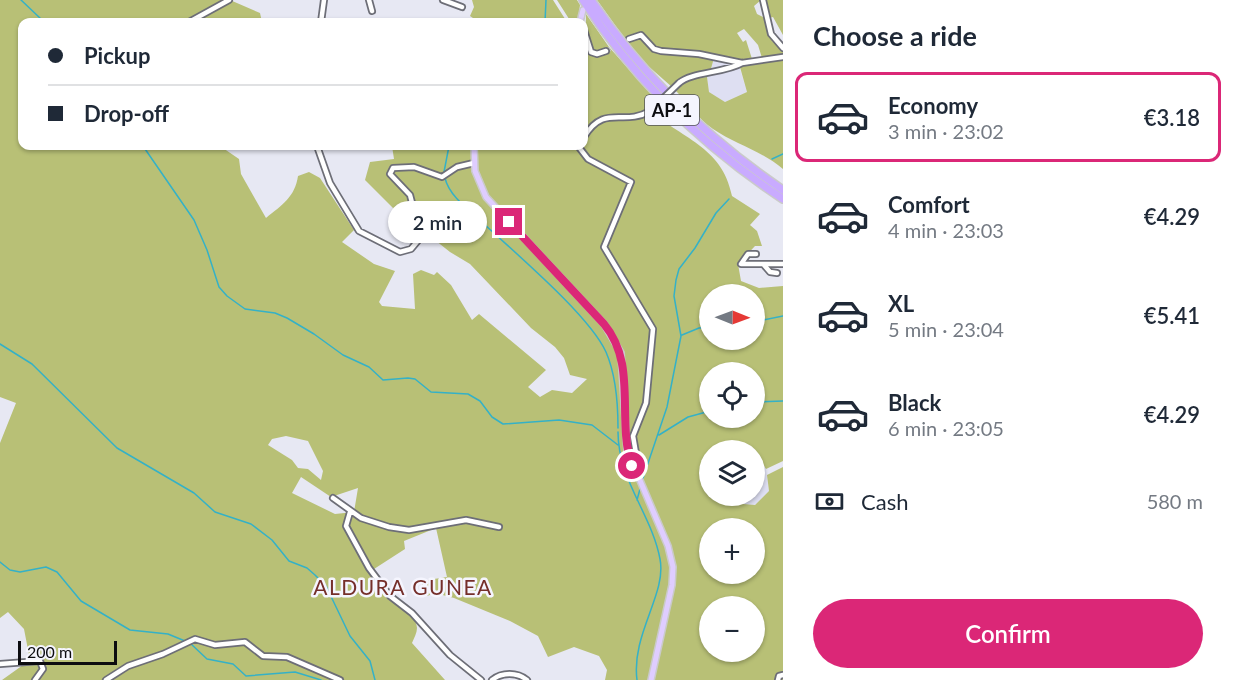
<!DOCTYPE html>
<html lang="en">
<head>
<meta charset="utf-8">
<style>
  body { margin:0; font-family:Lato,sans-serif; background:#f6f6f7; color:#1f2937; height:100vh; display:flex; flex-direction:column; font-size:22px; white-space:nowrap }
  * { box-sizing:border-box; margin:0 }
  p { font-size:20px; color:#747a83 }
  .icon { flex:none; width:33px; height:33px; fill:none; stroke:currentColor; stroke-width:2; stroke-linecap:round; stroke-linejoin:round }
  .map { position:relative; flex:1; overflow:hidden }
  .panel { display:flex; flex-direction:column; background:#fff; width:450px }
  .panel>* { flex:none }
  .guide { position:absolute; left:18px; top:18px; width:570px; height:132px; border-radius:12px; box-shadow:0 2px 4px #0004; display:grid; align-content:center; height:132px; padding:0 30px; background:#fff }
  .needle { width:39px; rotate:91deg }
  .buttons { position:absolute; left:699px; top:284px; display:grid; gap:12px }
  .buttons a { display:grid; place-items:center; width:66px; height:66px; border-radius:50%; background:#fff; box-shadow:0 2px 4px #0004; font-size:30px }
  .scale { position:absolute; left:18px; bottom:15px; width:99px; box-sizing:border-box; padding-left:6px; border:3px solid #0c0c10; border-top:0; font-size:16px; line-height:21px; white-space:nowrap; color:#0c0c10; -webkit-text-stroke:4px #f5f5fe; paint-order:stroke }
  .end { position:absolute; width:27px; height:27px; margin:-14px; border:8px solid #db2777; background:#fff; box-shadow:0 0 0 3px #fff }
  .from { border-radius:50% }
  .bubble { position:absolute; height:42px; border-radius:21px; background:#fff; box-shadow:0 2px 4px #0004; font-size:20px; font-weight:600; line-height:42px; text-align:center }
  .guide b { display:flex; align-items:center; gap:21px; height:57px; font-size:22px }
  .guide b+b { border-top:2px solid #e0e1e3 }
  .guide i { width:15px; height:15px; background:#1f2937 }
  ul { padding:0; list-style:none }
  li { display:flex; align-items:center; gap:18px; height:90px; margin:0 12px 9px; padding:0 18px; border:3px solid transparent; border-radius:12px }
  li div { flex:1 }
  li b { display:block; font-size:22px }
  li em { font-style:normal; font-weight:600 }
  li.on { border-color:#db2777 }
  li>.icon { width:54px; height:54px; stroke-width:1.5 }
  h2 { padding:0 30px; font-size:27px; line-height:72px }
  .pay { display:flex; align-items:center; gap:15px; height:66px; padding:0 30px; font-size:22px }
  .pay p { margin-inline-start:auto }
  .button { display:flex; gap:12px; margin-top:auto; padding:12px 30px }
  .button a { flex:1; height:69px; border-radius:36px; background:#db2777; color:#fff; font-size:24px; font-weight:600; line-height:69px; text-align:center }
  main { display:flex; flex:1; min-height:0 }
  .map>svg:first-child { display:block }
  .built { fill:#dedff2 }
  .green { fill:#b8c076; fill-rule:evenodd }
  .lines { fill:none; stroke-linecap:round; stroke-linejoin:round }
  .stream { stroke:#34b1c7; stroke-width:1.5 }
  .minor-tunnel { stroke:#c6c7d1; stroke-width:4.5; stroke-dasharray:4.5 2; stroke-linecap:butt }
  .minor-casing { stroke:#6d6e77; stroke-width:8 }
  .major-casing { stroke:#cacaca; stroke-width:8 }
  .highway-casing { stroke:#cacaca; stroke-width:10 }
  .minor { stroke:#fff; stroke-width:4.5 }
  .major { stroke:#dfcdff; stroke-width:5 }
  .highway { stroke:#c9abff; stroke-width:7 }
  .minor-bridge-casing { stroke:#6d6e77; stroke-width:8; stroke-linecap:butt }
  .minor-bridge { stroke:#fff; stroke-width:4.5 }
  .route { stroke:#db2777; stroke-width:8 }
  .labels { text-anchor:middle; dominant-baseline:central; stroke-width:5; stroke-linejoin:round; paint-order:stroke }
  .shield { fill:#f5f5fe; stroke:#525257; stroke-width:1.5 }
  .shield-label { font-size:18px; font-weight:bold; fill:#0c0c10 }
  .neighbourhood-label { font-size:21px; letter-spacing:1.5px; fill:#752f2a; stroke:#f5f5fe }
</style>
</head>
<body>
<main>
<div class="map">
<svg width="783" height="680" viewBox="0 0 783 680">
  <rect width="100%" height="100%" fill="#e7e8f3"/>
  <path class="built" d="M714 58 738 63 747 92 725 102 709 92 707 77Z
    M755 453 766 469 769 491 755 505 743 504 731 495H754Z"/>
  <path class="green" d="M0 0H230L260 13 262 22H22V146H220L239 159 241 174 266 218C282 205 295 197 298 176L309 172 320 178 354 230 342 242 374 264 395 271 379 302 382 306 415 309 413 274 421 270 434 275 437 272 451 285 472 320 479 314 546 370 528 387 540 397 552 390 572 393 587 379 570 375 564 358 555 347 531 328 470 264 450 252 421 229H414L365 180 370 162 394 159 392 146H379H584L586 14 609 47 657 101 648 108C680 139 722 145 732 196L760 214 750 225 757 231 762 246H755L738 264 741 281 759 288 783 286V461L766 469 754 450H710V495H731L743 504 755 505 769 491 767 475 783 467V680H605L607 670 599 656 574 647 548 657 538 636 510 621 454 598 435 593 427 596 421 581 447 577 436 528 404 541 405 549 374 569C382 586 417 613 417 628 417 633 414 638 412 643L445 680H2L30 660 24 629 8 612 0 618V443L16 403 0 397ZM710 294H754V339H710ZM710 372H754V417H710ZM286 436 308 441 323 471 321 480 308 469 298 468 292 460 268 445 272 439ZM301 477 331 497 358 488 354 512 335 514 292 493ZM710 528H754V573H710ZM710 606H754V651H710Z
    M472 0H553L567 22H479L470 16 474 7Z
    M557 0H577L580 5 578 22H571Z
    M597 0H761L754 6 757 14 765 18 772 41 783 50V55L762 58 758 45 744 29 737 33 743 42 746 40 752 59 739 60 660 50 667 54 714 58 710 72 683 78 672 87 638 57Z
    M765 0H783V35L773 17 769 18Z
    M783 59V169C762 151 735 144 713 129 697 118 689 104 676 91L688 79 707 77 709 92 725 102 747 92 740 67Z"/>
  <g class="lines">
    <path class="stream" d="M21 0 41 19 62 22
      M545 22 546 0
      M143 146 194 220 207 250 219 287 227 296 245 309 275 313 287 318 314 334 343 355 369 367 383 380 408 378 415 379 431 392 468 394 480 401 492 417 503 424 559 420 592 425 618 445
      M772 159 783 154
      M444 172 449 146
      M445 178C449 196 470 211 483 223 515 253 589 315 606 352 616 375 618 404 618 428
      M754 322 783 316
      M682 335 699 328 710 327
      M0 344 32 364 117 448 194 493 215 512 251 524 272 540 289 561 307 568 315 575 326 586 350 636 370 661 375 680
      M754 402 783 401
      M618 432C618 480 652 515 660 559 667 594 631 634 637 680
      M659 435 688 417 710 411
      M642 481 667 407 681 336 674 296 676 280 679 269 695 248 716 213 729 199
      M637 500 640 489
      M0 562 10 570 20 572 46 567 57 572 81 601 130 630 168 634 185 641
      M190 643 207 659 233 664 246 676 295 672 321 680"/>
    <path class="minor-tunnel" d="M606 51 629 39"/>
    <g class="minor-casing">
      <path id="minor" d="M369 0 372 11
        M443 0 462 7
        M763 0 771 34 783 48
        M189 22 229 0
        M321 22 324 0
        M584 30 591 52 597 54 606 51
        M629 39 641 35 654 49 661 51 699 54 742 63 783 57
        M679 83C691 72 725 73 742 63
        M584 137C605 103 623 127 650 111
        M317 146 330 183 359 231 400 252 411 249 421 237 410 195 390 174 393 168 414 167 442 177 457 167 474 163
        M578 146 588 159 631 182 604 247 653 329 646 403 633 436 638 465 636 472
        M756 254H748L741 264H783
        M764 265 770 272 777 273
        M333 498 361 518 389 527 409 530 466 520 499 527
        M350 512 346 526 369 568 390 596 412 613 450 655 481 680
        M0 664 40 661 43 669 35 680
        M106 680 128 666 163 654 195 639 215 645 245 642 263 656 287 657 340 680
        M492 680C502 672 517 672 527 680
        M778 680 779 676 783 675"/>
    </g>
    <g class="major-casing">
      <path id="major" d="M580 22 583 10
        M474 146 475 171 486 197 604 324 621 353 627 450 668 546 673 567 672 585 651 680"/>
    </g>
    <g class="highway-casing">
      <path id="highway" d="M583 0C635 81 703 146 783 199
        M591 0C643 76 706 138 783 190"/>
    </g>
    <use href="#minor" class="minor"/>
    <use href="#major" class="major"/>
    <use href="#highway" class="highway"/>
    <g class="minor-bridge-casing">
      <path id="minor-bridge" d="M650 111 679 83"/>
    </g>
    <use href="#minor-bridge" class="minor-bridge"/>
  </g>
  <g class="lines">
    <path class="route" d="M509 222 604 324C638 365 616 419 632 466"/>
  </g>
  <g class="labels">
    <rect class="shield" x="645" y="95" width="54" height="30" rx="4.5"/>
    <g class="shield-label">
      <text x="672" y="110">AP-1</text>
    </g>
    <g class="neighbourhood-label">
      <text x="403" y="586">ALDURA GUNEA</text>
    </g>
  </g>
</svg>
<div class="buttons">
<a><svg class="needle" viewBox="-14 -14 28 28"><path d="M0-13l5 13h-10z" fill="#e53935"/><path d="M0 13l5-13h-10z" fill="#747a83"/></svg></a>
<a><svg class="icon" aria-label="locate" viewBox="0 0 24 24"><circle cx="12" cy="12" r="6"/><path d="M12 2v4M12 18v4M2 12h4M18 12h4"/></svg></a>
<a><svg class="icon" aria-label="layers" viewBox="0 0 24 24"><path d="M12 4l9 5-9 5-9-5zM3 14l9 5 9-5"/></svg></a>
<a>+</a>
<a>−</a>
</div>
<div class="scale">200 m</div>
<i class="end from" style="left:632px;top:466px"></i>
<i class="end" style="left:509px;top:222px"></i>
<div class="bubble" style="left:388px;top:201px;width:99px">2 min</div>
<div class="guide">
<b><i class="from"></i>Pickup</b>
<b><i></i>Drop-off</b>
</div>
</div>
<section class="panel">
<h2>Choose a ride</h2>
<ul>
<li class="on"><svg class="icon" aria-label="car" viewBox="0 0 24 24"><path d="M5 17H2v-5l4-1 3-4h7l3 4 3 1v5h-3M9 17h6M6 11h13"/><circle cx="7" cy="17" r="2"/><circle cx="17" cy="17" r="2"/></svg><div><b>Economy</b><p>3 min · 23:02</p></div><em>€3.18</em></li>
<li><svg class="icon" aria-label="car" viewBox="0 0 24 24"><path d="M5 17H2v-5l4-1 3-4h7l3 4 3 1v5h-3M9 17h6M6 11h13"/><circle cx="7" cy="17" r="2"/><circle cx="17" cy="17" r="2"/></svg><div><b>Comfort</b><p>4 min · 23:03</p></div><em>€4.29</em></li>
<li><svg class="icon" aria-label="car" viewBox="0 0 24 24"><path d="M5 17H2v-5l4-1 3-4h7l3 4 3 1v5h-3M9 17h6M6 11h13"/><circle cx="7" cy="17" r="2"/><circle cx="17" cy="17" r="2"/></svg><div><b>XL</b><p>5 min · 23:04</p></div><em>€5.41</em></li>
<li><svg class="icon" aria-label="car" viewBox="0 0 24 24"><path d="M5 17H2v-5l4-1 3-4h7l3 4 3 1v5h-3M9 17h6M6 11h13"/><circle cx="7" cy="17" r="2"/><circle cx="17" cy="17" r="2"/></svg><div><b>Black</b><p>6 min · 23:05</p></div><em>€4.29</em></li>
</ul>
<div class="pay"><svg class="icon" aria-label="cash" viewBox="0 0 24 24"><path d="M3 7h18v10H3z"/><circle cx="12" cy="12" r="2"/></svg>Cash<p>580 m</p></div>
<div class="button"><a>Confirm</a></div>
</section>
</main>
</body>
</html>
